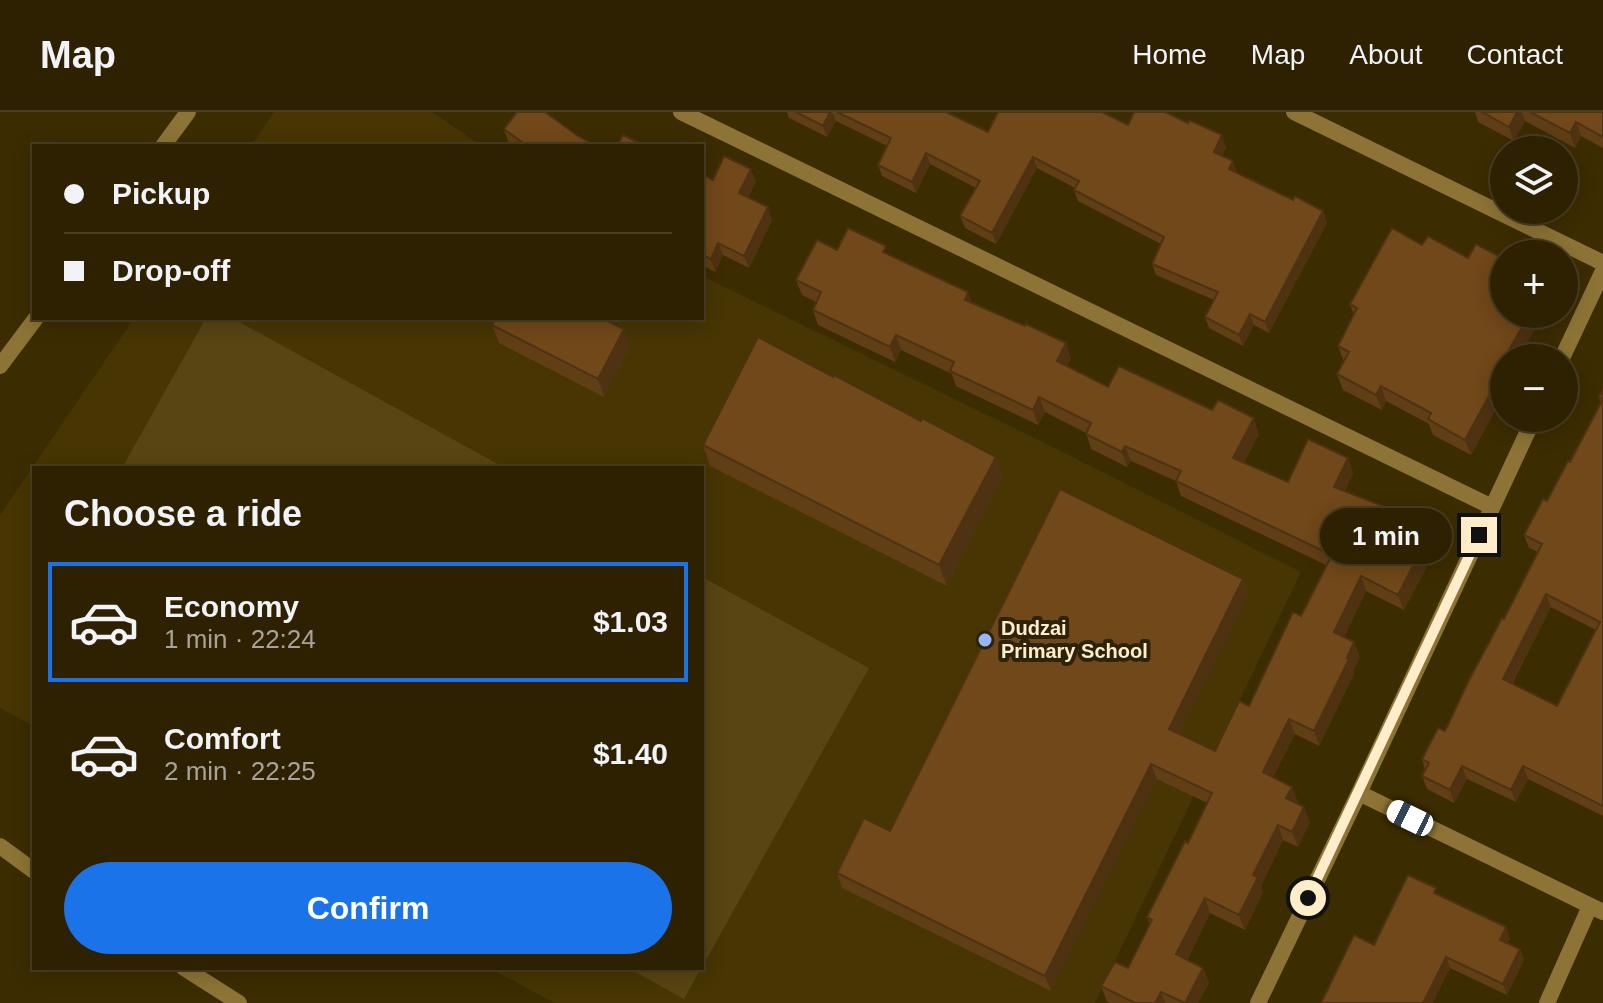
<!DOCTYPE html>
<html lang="en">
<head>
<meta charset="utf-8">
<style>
  body { margin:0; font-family:Arial,sans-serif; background:#392e10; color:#f1f3f6; height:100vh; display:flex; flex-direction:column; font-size:30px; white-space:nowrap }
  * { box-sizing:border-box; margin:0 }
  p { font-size:26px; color:#a7a399 }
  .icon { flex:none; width:44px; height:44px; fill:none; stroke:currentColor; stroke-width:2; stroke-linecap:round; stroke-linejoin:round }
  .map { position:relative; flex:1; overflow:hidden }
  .drawer { position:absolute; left:32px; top:354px; width:672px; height:504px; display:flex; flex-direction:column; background:#2d2101; border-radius:0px; box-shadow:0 4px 20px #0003,0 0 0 2px #483e23 }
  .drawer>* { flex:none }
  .hud { position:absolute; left:32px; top:32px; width:672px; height:176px; border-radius:0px; box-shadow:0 4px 20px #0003,0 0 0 2px #483e23; display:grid; align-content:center; height:176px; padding:0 32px; background:#2d2101 }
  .fabs { position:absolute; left:1490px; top:24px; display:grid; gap:16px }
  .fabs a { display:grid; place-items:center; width:88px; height:88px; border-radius:50%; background:#2d2101; box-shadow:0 4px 20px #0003,0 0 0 2px #483e23; font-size:40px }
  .end { position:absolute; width:36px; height:36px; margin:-18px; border:10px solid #ffeec9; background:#111; box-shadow:0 0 0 4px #111 }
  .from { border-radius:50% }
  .bubble { position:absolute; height:56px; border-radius:28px; background:#2d2101; box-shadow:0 4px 20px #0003,0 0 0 2px #483e23; font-size:26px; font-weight:800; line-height:56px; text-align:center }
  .car { position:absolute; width:24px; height:48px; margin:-24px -12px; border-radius:10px; box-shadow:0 0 6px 2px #0007; background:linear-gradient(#fff 24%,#345 0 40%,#fff 0 76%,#345 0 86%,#fff 0) }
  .hud b { display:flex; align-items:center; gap:28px; height:76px; font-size:30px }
  .hud b+b { border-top:2px solid #483e23 }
  .hud i { width:20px; height:20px; background:#f1f3f6 }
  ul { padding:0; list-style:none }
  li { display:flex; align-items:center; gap:24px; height:120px; margin:0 16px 12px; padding:0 16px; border:4px solid transparent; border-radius:0px }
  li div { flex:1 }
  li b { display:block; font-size:30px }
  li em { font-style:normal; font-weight:800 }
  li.selected { border-color:#1a73e8 }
  li>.icon { width:72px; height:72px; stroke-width:1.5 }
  h2 { padding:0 32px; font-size:36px; line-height:96px }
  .primary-button { display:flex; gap:16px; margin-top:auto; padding:16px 32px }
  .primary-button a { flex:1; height:92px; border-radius:48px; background:#1a73e8; color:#fff; font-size:32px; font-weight:800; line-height:92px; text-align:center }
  header { display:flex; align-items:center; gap:48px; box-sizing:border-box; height:112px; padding:0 40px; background:#2d2101; border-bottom:2px solid #483e23 }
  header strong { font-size:38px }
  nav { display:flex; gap:44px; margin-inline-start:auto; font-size:28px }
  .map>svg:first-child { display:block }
  .built { fill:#473503 }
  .green { fill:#584513 }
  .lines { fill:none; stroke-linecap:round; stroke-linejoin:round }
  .minor { stroke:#8d7436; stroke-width:16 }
  .tertiary { stroke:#8d7436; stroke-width:16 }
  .wall { fill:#603e16; fill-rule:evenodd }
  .shaded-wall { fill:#4e3212 }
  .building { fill:#704819; stroke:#4e3212; stroke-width:2; fill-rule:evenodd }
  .route { stroke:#ffeec9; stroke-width:10 }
  .poi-dot { fill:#98b5fd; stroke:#2d230b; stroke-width:3 }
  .labels { text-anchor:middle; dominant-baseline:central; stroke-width:8; stroke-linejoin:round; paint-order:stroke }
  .poi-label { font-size:20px; font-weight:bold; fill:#ffeec9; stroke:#2d230b; text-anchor:start }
</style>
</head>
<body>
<header>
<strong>Map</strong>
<nav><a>Home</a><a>Map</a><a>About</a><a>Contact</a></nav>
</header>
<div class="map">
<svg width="1603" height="891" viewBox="0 0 1603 891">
  <rect width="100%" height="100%" fill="#3c2c01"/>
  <path class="built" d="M274 0H432L482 34H251Z
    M702 164 1065 341 1301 460 1095 891H555L489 856H702V356H34V614L0 596V403L134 206H702Z"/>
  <path class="green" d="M206 206H232L505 356H122Z
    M702 465 869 556 702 855Z
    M628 856H701L684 887Z"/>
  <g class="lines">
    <path class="minor" d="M681 0 1492 395
      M1294 0 1603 151
      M1562 246 1603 159
      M1359 681 1603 800
      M1258 891 1359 681 1534 306
      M1547 891 1590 794"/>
    <path class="tertiary" d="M163 34 188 0
      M0 254 36 206
      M0 734 34 759
      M184 856 239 891"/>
  </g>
  <path class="wall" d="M787 0H946L988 20 1128 13 1226 35 1222 44 1237 61 1293 88 1323 99 1327 111 1269 221 1254 213 1243 234 1209 216 1205 205 1214 188 1156 163 1152 152 1161 132 1078 89 1074 78 1075 76 1037 56 996 132 965 116 960 104 976 76 930 52 916 81 882 64 878 53 887 34 836 9 827 25 789 6Z
    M1475 0H1603V36L1581 24 1575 36 1525 9 1514 29 1478 10Z
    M504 17 578 24 596 34H515L508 29Z
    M702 62 713 68 756 69 748 86 772 108 749 156 723 143 715 160 702 153Z
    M837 138 889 143 1071 246 1067 254 1108 275 1259 322 1244 351 1288 370 1348 346 1353 361 1345 379 1398 400 1404 416 1399 429 1426 456 1404 498 1366 479 1344 525 1354 530 1360 545 1353 559 1354 562 1319 634 1295 622 1273 665 1298 690 1297 691 1310 710 1298 735 1283 728 1261 774 1263 780 1245 818 1210 801 1187 848 1203 856 1209 871 1198 891H1110L1107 890 1101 874 1128 856 1150 813 1147 805 1188 731 1207 691 1157 667 1051 879 842 776 837 761 890 719 1243 467 1249 483 1179 622 1215 639 1249 594 1301 504 1326 453 1181 384 1176 369 1131 349 1127 355 1091 337 1086 321 1045 300 1038 313 956 274 952 262 901 238 895 250 818 213 813 198 816 190 802 183 796 168Z
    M1350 192 1504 246V282L1471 343 1433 323 1429 312 1386 289 1382 298 1343 278 1337 262 1344 250 1338 234 1354 203Z
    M492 213 624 217 630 236 604 285 499 231Z
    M1603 278V704L1528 667 1516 690 1467 667 1454 691 1427 677 1422 664 1425 658 1422 647 1445 619 1538 440 1529 436 1524 423 1547 389 1570 350 1601 291 1599 285ZM1551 495 1596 518 1557 594 1512 572Z
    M703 333 1003 365 947 474 710 354Z
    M1439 783 1510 826 1507 831 1520 837 1524 848 1507 883 1450 856 1374 833Z"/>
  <path class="shaded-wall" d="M830 0H832L836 9 827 25 823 14Z
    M1517 0H1522L1525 9 1514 29 1509 15Z
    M1576 10 1581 24 1575 36 1570 21Z
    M1222 23 1226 35 1218 51 1214 40Z
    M926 41 930 52 916 81 912 70Z
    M1033 45 1037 56 996 132 992 121Z
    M1233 49 1237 60 1229 57Z
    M751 57 756 69 744 94 739 81Z
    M768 95 772 108 749 156 744 144Z
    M1323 99 1327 111 1269 221 1265 210Z
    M718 131 723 143 715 160 711 147Z
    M1502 146 1504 152V168L1496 156Z
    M968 180 974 196 965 188Z
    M1250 202 1254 213 1243 234 1239 223Z
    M1530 202H1544L1519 246H1505Z
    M624 217 630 236 604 285 598 267Z
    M896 223 901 238 895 250 890 235Z
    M1066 231 1071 246 1062 264 1057 249Z
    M1504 248V282L1471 343 1465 328Z
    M1381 274 1386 289 1382 298 1376 283Z
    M1039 285 1045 300 1038 313 1033 298Z
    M1254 306 1259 322 1238 362 1233 346Z
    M1125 334 1131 349 1127 355 1122 340Z
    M996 345 1003 365 947 474 939 453Z
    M1348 346 1353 361 1340 390 1334 375Z
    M1398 400 1404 416 1395 439 1389 424Z
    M1420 440 1426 456 1404 498 1398 483Z
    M1361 464 1366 479 1339 535 1334 520Z
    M1243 467 1249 483 1174 632 1169 617Z
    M1546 482 1551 495 1507 580 1503 567Z
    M1354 530 1360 545 1353 559 1354 562 1319 634 1314 619Z
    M1289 607 1295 622 1268 675 1263 660Z
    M1151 652 1157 667 1051 879 1045 864Z
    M1462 654 1467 667 1454 691 1450 678Z
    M1523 654 1528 667 1516 690 1511 678Z
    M1292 675 1298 690 1292 702 1286 686Z
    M1304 695 1310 710 1298 735 1292 720Z
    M1278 713 1283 728 1261 774 1263 780 1245 818 1239 803 1253 763Z
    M1205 786 1210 801 1181 858 1176 842Z
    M1506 815 1510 826 1504 838 1500 828Z
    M1520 837 1524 848 1507 883 1503 872Z
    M1446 845 1450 856 1433 891H1423Z
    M1203 856 1209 871 1198 891H1185Z
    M1161 880 1165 891H1155Z"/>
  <path class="building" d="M517 0H545L578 24 596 34H527L504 17Z
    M796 0H830L823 14Z
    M837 0H946L988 20 998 0H1102L1128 13 1134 0H1165L1188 11 1189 8 1222 23 1214 40 1233 49 1229 57 1293 88 1295 84 1323 99 1265 210 1250 202 1239 223 1205 205 1218 180 1152 152 1164 125 1074 78 1079 69 1033 45 992 121 960 104 980 69 926 41 912 70 878 53 891 26Z
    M1482 0H1517L1509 15Z
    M1530 0H1603V25L1576 10 1570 21Z
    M623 23 645 34H617Z
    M724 44 751 57 739 81 768 95 744 144 718 131 711 147 702 143V62L713 68Z
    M848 116 886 134 883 140 968 180 965 188 1025 214 1026 212 1066 231 1057 249 1108 275 1119 254 1212 298 1218 288 1254 306 1233 346 1288 370 1308 327 1348 346 1334 375 1398 400 1389 424 1420 440 1398 483 1361 464 1334 520 1354 530 1347 546 1349 547 1314 619 1289 607 1263 660 1292 675 1286 686 1304 695 1292 720 1278 713 1253 763 1258 765 1239 803 1205 786 1176 842 1203 856 1185 891 1161 880 1155 891H1135L1101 874 1115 850 1128 856 1152 808 1147 805 1185 729 1188 731 1212 681 1151 652 1045 864 837 761 864 706 890 719 1060 377 1243 467 1169 617 1215 639 1239 589 1249 594 1293 500 1301 504 1332 443 1176 369 1181 359 1125 334 1122 340 1086 322 1091 311 1039 285 1033 298 950 259 954 250 896 223 890 235 813 198 821 180 796 168 817 128 837 138Z
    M1392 116 1422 133 1428 124 1468 146 1476 132 1502 146 1496 156 1504 160V202H1530L1504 246 1497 260 1501 262 1465 328 1428 307 1431 301 1381 274 1376 283 1337 262 1349 240 1338 234 1357 196 1350 192Z
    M496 206H601L624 217 598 267 492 213Z
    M758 225 833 265 834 263 921 309 922 306 996 345 939 453 703 333Z
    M1603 278V694L1523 654 1511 678 1462 654 1450 678 1422 664 1429 651 1422 647 1438 616 1445 619 1468 570 1502 506 1504 507 1542 432 1524 423 1543 387 1547 389 1568 349 1570 350 1603 287 1599 285ZM1546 482 1600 510 1557 594 1503 567Z
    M1408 763 1436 776 1434 781 1506 815 1500 828 1520 837 1503 872 1446 845 1423 891H1321L1354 823 1374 833Z"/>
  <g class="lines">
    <path class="route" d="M1308 786 1479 423"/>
  </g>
  <circle class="poi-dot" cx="985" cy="528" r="8"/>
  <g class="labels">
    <g class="poi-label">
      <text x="1001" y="516">Dudzai<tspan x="1001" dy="23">Primary School</tspan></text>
    </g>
  </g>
</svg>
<div class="fabs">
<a><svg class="icon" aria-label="layers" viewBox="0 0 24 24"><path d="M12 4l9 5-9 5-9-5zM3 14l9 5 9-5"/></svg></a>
<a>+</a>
<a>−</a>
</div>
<i class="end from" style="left:1308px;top:786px"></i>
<i class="end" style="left:1479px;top:423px"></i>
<div class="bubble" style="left:1320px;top:396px;width:132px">1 min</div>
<i class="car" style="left:1410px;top:706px;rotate:296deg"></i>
<div class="hud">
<b><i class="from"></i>Pickup</b>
<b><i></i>Drop-off</b>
</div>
<section class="drawer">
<h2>Choose a ride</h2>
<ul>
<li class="selected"><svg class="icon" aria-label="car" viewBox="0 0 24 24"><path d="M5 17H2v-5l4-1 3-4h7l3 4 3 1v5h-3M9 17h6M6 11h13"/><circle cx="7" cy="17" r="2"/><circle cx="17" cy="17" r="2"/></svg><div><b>Economy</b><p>1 min · 22:24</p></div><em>$1.03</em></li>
<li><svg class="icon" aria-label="car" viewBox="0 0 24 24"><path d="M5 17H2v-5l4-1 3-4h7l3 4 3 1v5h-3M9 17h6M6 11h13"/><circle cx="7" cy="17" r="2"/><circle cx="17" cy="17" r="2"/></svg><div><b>Comfort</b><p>2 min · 22:25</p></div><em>$1.40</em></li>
</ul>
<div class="primary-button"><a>Confirm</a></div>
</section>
</div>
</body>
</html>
